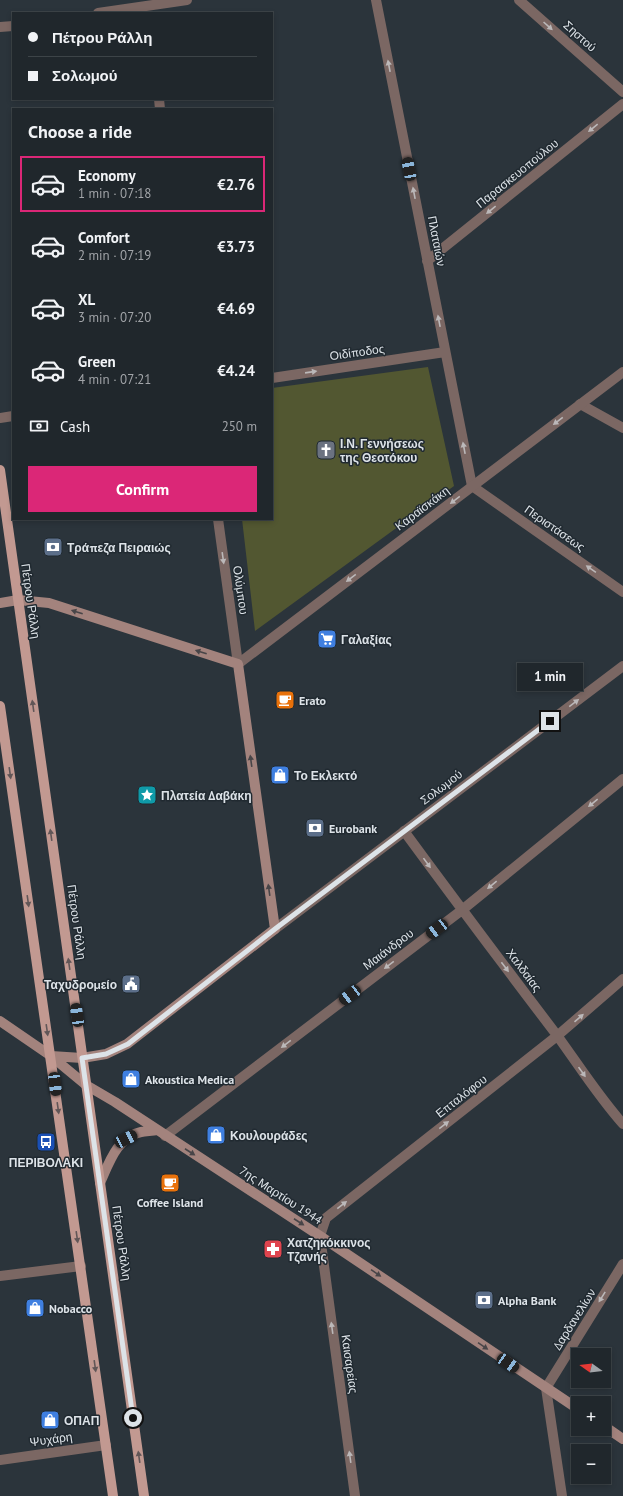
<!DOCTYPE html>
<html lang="en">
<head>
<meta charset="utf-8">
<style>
  body { margin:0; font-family:"PT Sans",sans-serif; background:#282f34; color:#f1f3f6; height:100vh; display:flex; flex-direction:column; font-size:15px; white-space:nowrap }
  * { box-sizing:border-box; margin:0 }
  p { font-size:13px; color:#a2a5a9 }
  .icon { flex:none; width:22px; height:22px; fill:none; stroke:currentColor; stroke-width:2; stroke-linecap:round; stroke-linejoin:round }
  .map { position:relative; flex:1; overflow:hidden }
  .details { position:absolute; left:12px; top:108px; width:261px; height:412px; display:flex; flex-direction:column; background:#20272c; border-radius:0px; box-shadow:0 2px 6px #0003,0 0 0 1px #3d4448 }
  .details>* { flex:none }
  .hud { position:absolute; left:12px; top:12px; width:261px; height:88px; border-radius:0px; box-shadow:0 2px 6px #0003,0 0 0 1px #3d4448; display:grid; align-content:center; height:88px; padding:0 16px; background:#20272c }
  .needle { width:26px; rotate:284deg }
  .fabs { position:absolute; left:571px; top:1348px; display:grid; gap:8px }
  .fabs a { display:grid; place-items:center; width:40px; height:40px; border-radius:0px; background:#20272c; box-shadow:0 2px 6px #0003,0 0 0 1px #3d4448; font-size:20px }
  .end { position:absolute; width:18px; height:18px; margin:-9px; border:5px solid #dde3e8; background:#111; box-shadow:0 0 0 2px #111 }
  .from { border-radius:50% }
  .bubble { position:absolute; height:28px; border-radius:0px; background:#20272c; box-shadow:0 2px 6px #0003,0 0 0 1px #3d4448; font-size:13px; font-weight:600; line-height:28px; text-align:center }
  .car { position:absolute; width:12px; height:24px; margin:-12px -6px; border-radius:5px; box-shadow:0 0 3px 1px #0007; background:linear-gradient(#222 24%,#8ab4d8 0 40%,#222 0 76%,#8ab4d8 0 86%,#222 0) }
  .hud b { display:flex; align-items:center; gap:14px; height:38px; font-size:15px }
  .hud b+b { border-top:1px solid #3d4448 }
  .hud i { width:10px; height:10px; background:#f1f3f6 }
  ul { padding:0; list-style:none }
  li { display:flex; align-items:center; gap:12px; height:56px; margin:0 8px 6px; padding:0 8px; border:2px solid transparent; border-radius:0px }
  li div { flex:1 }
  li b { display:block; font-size:15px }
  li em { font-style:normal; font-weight:600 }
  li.active { border-color:#db2777 }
  li>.icon { width:36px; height:36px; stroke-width:1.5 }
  h2 { padding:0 16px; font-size:18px; line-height:48px }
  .pay { display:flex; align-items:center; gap:10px; height:44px; padding:0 16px; font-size:15px }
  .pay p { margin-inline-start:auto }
  .primary-button { display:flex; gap:8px; margin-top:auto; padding:8px 16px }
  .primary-button a { flex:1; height:46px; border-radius:0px; background:#db2777; color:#fff; font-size:16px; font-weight:600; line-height:46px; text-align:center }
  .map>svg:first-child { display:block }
  .green { fill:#525731 }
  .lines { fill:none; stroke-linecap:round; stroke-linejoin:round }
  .minor { stroke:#7b6763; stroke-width:10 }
  .tertiary { stroke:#7b6763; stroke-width:10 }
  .secondary { stroke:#a3837d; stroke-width:10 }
  .primary { stroke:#c29991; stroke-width:10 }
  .oneway { fill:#bbb8b9 }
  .oneway2 { fill:#484548 }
  .oneway3 { fill:#615657 }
  .route { stroke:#dde3e8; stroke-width:5 }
  .labels { text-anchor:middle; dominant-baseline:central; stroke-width:3; stroke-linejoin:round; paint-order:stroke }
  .street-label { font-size:12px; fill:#dde3e8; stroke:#212a31 }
  .poi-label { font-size:12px; font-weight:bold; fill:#dde3e8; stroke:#212a31; text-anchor:start }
</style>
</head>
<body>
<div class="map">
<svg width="623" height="1496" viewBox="0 0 623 1496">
  <rect width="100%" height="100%" fill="#2b343b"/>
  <path class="green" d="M428 367 454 486 255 631 242 519H272V388Z"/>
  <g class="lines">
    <path class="minor" d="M376 0 472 486 623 592
      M519 0 623 92
      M98 13 187 0
      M0 27 13 26
      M159 99 160 109
      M427 261 623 104
      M272 378 445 352
      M580 404 623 428
      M0 418 13 416
      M218 519 238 664
      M404 831C454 899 505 967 556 1034 578 1064 598 1096 623 1124
      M165 1136 462 910 623 779
      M0 1276 81 1266
      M0 1460 106 1445
      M355 1496 320 1236 326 1218 557 1036 623 979
      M562 1496 546 1388 623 1264"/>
    <path class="tertiary" d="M238 664 623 372
      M275 929 623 666"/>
    <path class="secondary" d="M0 603 18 600 49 603 238 664 275 929 127 1044 106 1054 82 1058 51 1056
      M0 1021 51 1056 86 1085 115 1102 320 1236 578 1409
      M100 1183C109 1163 117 1137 141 1132 146 1131 152 1131 157 1130
      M604 1426 623 1439"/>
    <path class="primary" d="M0 470 144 1496
      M0 706 113 1496"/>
  </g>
  <defs><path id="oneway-solid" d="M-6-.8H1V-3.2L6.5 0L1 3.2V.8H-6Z"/></defs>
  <g class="oneway">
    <use href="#oneway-solid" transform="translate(548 26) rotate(42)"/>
    <use href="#oneway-solid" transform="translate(389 66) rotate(-101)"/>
    <use href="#oneway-solid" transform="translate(593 128) rotate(141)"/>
    <use href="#oneway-solid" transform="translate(414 193) rotate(-101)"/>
    <use href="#oneway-solid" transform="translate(491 210) rotate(141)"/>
    <use href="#oneway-solid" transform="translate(439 321) rotate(-101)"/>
    <use href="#oneway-solid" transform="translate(311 372) rotate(-8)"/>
    <use href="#oneway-solid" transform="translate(558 421) rotate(143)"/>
    <use href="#oneway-solid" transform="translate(464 448) rotate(-101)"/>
    <use href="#oneway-solid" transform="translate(455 500) rotate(143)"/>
    <use href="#oneway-solid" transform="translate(223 558) rotate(82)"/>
    <use href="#oneway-solid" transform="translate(591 569) rotate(-145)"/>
    <use href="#oneway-solid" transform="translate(351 578) rotate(143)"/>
    <use href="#oneway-solid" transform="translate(574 703) rotate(-37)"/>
    <use href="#oneway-solid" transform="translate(593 803) rotate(141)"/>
    <use href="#oneway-solid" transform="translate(427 863) rotate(54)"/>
    <use href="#oneway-solid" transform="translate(492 885) rotate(141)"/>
    <use href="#oneway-solid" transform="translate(389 965) rotate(143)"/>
    <use href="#oneway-solid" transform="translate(505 967) rotate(53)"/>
    <use href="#oneway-solid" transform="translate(579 1018) rotate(-41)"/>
    <use href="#oneway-solid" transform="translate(286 1044) rotate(143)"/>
    <use href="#oneway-solid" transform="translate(582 1072) rotate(55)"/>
    <use href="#oneway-solid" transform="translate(444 1125) rotate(-38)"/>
    <use href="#oneway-solid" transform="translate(342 1205) rotate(-38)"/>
    <use href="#oneway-solid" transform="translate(602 1297) rotate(122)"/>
    <use href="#oneway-solid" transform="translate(332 1328) rotate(-98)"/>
    <use href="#oneway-solid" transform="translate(350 1457) rotate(-98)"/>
  </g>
  <g class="oneway2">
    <use href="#oneway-solid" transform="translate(77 612) rotate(-162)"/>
    <use href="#oneway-solid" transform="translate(201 652) rotate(-162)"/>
    <use href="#oneway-solid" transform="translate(251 761) rotate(-98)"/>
    <use href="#oneway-solid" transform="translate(269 890) rotate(-98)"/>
    <use href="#oneway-solid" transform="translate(190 1152) rotate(33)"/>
    <use href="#oneway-solid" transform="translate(299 1222) rotate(33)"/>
    <use href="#oneway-solid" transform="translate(376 1273) rotate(34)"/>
    <use href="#oneway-solid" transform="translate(483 1346) rotate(34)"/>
  </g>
  <g class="oneway3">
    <use href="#oneway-solid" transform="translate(33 706) rotate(-98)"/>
    <use href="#oneway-solid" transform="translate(10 773) rotate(82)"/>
    <use href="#oneway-solid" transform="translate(51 835) rotate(-98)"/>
    <use href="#oneway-solid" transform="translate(28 901) rotate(82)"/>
    <use href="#oneway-solid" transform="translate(69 964) rotate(-98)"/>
    <use href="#oneway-solid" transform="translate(47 1030) rotate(82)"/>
    <use href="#oneway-solid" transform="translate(58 1108) rotate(82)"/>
    <use href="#oneway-solid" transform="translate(77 1237) rotate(82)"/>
    <use href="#oneway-solid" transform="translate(95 1366) rotate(82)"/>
    <use href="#oneway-solid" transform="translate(139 1457) rotate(-98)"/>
  </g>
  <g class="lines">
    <path class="route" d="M133 1418 82 1058 106 1054 128 1044 275 929 550 721"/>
  </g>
  <defs>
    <g id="church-square" transform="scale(1)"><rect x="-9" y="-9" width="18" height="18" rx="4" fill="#6b7280" stroke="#212a31"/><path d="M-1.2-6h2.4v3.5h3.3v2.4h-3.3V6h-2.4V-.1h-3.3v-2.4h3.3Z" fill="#fff"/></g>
    <g id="bank-square" transform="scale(1)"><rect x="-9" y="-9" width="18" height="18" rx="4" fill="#5c6f8a" stroke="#212a31"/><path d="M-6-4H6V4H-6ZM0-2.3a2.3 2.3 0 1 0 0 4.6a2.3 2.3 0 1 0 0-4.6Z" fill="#fff"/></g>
    <g id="supermarket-square" transform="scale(1)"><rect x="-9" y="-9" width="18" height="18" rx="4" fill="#3f7fe0" stroke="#212a31"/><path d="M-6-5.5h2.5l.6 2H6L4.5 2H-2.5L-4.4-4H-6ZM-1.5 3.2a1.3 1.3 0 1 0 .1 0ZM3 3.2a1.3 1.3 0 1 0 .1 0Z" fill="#fff"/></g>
    <g id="cafe-square" transform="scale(1)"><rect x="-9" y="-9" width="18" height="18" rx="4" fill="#e8710a" stroke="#212a31"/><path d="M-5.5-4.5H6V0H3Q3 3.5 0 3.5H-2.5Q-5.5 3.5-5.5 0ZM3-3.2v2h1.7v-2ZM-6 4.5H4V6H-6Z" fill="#fff"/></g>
    <g id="shop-square" transform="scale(1)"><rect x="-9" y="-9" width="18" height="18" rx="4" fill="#3f7fe0" stroke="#212a31"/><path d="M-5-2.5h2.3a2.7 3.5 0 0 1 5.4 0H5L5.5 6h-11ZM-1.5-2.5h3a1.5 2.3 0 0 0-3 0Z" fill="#fff"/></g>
    <g id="sight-square" transform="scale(1)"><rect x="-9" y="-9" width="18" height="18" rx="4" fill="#0f9aa8" stroke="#212a31"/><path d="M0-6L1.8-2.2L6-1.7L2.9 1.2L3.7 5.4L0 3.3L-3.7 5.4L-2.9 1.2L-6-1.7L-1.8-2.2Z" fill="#fff"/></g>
    <g id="civic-square" transform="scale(1)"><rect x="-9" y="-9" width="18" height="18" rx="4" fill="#5c6f8a" stroke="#212a31"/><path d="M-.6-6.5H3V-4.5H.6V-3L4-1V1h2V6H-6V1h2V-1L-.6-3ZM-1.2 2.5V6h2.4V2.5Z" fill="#fff"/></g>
    <g id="bus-square" transform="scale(1)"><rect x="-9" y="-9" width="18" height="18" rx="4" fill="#1a4fb4" stroke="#212a31"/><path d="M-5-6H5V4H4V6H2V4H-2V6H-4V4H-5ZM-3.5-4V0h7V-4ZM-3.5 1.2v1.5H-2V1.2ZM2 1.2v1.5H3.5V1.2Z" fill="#fff"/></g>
    <g id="pharmacy-square" transform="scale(1)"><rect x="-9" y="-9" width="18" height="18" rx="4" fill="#e0444e" stroke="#212a31"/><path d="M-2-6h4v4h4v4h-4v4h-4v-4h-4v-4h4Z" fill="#fff"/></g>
  </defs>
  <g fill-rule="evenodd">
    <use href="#church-square" x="326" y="450"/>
    <use href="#bank-square" x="53" y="547"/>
    <use href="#supermarket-square" x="327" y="639"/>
    <use href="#cafe-square" x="285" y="700"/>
    <use href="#shop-square" x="280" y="775"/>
    <use href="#sight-square" x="147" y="795"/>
    <use href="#bank-square" x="315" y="828"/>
    <use href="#civic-square" x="131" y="984"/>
    <use href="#shop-square" x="131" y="1079"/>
    <use href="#shop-square" x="216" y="1135"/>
    <use href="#bus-square" x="46" y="1142"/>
    <use href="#cafe-square" x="170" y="1183"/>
    <use href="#pharmacy-square" x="273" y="1249"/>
    <use href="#bank-square" x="484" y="1300"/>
    <use href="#shop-square" x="35" y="1308"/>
    <use href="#shop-square" x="50" y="1420"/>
  </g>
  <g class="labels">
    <g class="street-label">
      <text transform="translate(580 36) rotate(42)">Σηστού</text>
      <text transform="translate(517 173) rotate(-39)">Παρασκευοπούλου</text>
      <text transform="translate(437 241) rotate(79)">Πλαταιών</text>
      <text transform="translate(357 352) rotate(-8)">Οιδίποδος</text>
      <text transform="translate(422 508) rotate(-37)">Καραϊσκάκη</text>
      <text transform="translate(555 528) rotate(35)">Περιστάσεως</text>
      <text transform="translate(241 590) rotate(82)">Ολύμπου</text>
      <text transform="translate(31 601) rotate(82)">Πέτρου Ράλλη</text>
      <text transform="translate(441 787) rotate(-37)">Σολωμού</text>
      <text transform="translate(77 922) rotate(82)">Πέτρου Ράλλη</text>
      <text transform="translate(388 949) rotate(-37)">Μαιάνδρου</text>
      <text transform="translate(524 970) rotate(53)">Χαλδαίας</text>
      <text transform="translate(461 1096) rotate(-38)">Επταλόφου</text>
      <text transform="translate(281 1195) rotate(33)">7ης Μαρτίου 1944</text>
      <text transform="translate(122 1243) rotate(82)">Πέτρου Ράλλη</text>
      <text transform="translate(574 1319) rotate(-58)">Δαρδανελίων</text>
      <text transform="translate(350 1364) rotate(82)">Καισαρείας</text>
      <text transform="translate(51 1439) rotate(-8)">Ψυχάρη</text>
    </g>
    <g class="poi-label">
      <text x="340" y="443">Ι.Ν. Γεννήσεως<tspan x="340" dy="14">της Θεοτόκου</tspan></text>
      <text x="67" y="547">Τράπεζα Πειραιώς</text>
      <text x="341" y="639">Γαλαξίας</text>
      <text x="299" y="700">Erato</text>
      <text x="294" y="775">Το Εκλεκτό</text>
      <text x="161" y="795">Πλατεία Δαβάκη</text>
      <text x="329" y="828">Eurobank</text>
      <text x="117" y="984" text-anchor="end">Ταχυδρομείο</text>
      <text x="145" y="1079">Akoustica Medica</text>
      <text x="230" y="1135">Κουλουράδες</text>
      <text x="46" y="1162" text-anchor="middle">ΠΕΡΙΒΟΛΑΚΙ</text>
      <text x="170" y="1202" text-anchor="middle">Coffee Island</text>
      <text x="287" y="1242">Χατζηκόκκινος<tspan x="287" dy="14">Τζανής</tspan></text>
      <text x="498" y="1300">Alpha Bank</text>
      <text x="49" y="1308">Nobacco</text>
      <text x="64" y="1420">ΟΠΑΠ</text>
    </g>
  </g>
</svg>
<div class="fabs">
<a><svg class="needle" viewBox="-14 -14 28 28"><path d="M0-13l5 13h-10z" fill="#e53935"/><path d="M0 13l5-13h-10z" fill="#a2a5a9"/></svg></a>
<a>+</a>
<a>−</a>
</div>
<i class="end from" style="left:133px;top:1418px"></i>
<i class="end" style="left:550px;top:721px"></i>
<div class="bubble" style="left:517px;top:663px;width:66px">1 min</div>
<i class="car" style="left:409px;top:169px;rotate:349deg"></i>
<i class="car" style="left:437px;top:929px;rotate:233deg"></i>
<i class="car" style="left:350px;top:995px;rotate:233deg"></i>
<i class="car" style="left:77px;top:1015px;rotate:352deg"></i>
<i class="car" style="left:55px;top:1084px;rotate:173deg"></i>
<i class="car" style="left:126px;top:1139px;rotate:63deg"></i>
<i class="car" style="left:508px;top:1363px;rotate:124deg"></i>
<div class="hud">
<b><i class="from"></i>Πέτρου Ράλλη</b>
<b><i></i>Σολωμού</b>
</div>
<section class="details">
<h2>Choose a ride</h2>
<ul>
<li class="active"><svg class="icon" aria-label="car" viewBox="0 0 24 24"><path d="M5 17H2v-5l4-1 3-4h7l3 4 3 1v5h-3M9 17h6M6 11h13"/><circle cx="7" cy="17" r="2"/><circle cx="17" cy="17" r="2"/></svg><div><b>Economy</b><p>1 min · 07:18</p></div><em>€2.76</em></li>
<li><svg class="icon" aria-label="car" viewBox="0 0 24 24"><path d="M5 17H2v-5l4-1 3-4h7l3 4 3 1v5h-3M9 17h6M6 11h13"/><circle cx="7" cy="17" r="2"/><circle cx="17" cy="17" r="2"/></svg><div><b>Comfort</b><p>2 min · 07:19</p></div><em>€3.73</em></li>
<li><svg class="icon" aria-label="car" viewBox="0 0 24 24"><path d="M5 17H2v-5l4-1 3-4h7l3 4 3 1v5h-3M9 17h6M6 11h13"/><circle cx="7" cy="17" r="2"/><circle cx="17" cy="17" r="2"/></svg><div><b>XL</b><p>3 min · 07:20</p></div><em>€4.69</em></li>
<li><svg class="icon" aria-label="car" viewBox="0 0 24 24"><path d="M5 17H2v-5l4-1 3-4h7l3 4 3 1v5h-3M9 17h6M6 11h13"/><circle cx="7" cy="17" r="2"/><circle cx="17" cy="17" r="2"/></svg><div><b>Green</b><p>4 min · 07:21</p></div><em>€4.24</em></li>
</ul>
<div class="pay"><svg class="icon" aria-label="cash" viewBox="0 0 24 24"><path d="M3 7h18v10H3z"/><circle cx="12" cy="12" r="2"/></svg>Cash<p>250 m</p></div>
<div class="primary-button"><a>Confirm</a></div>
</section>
</div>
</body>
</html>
